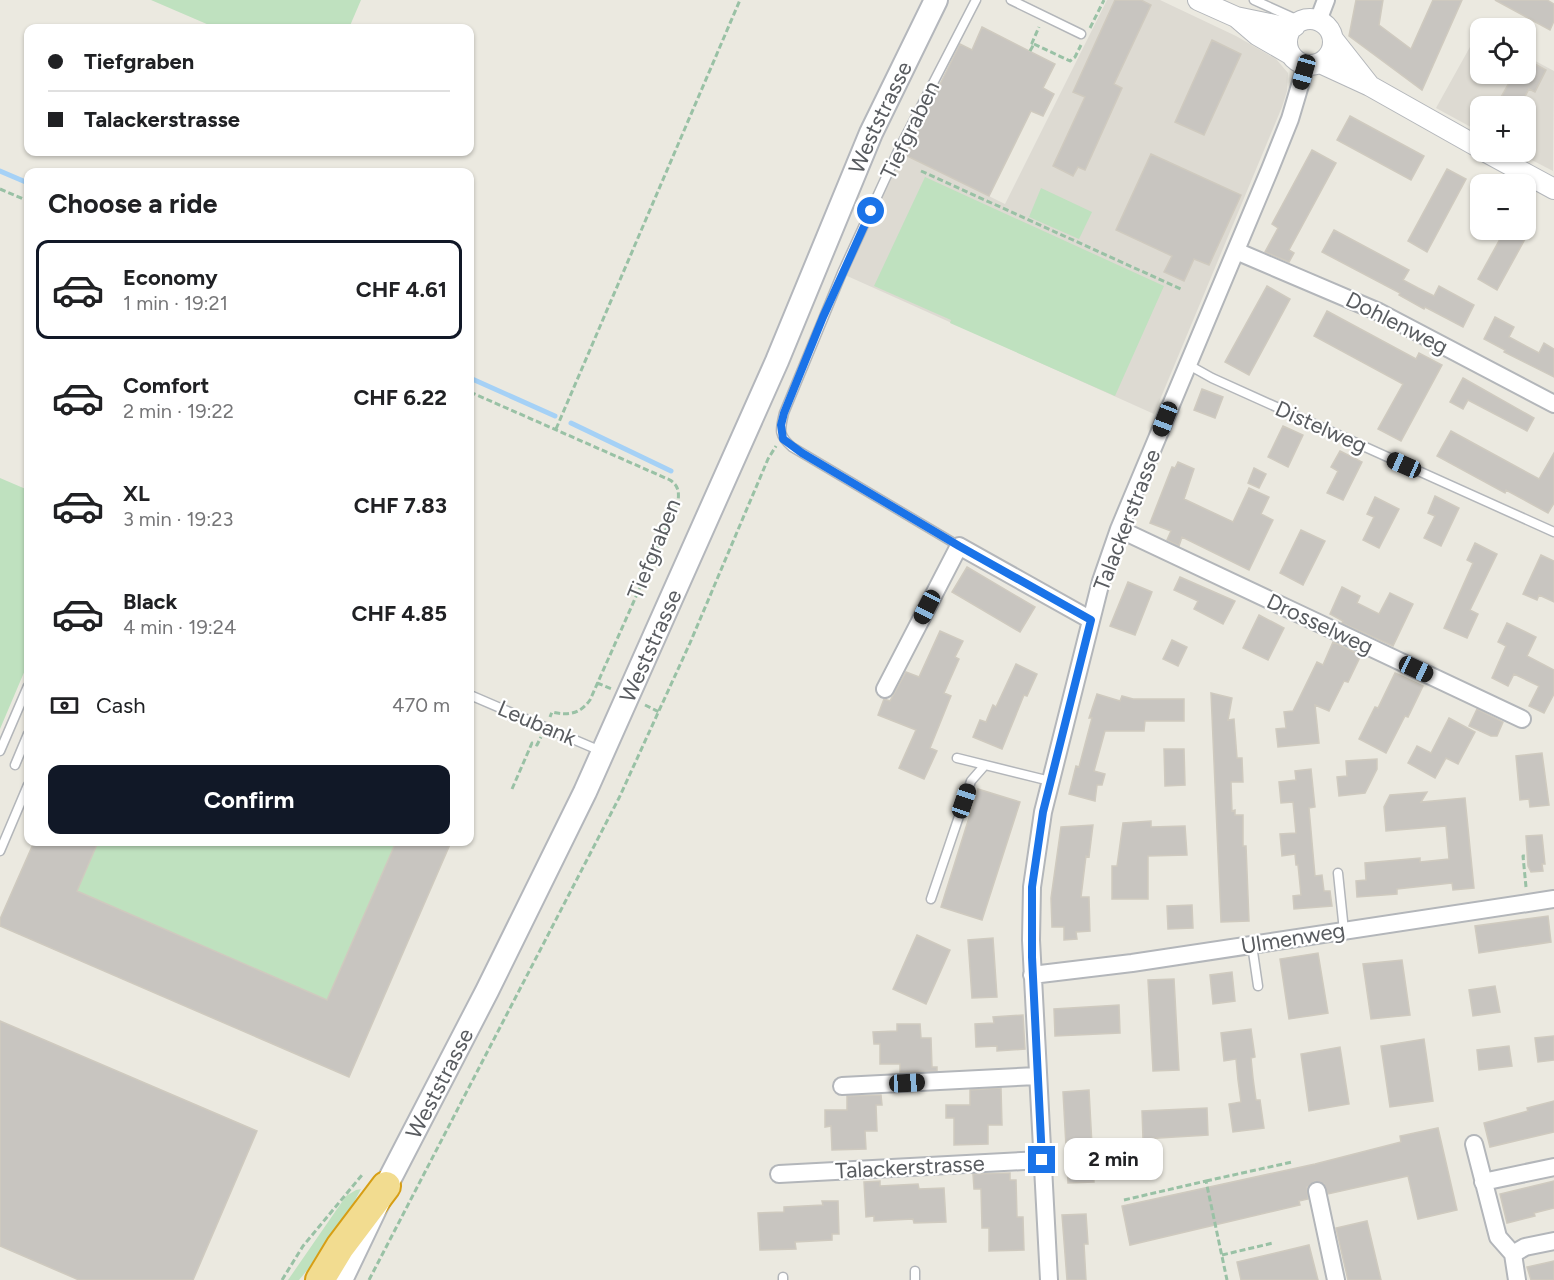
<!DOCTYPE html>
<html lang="en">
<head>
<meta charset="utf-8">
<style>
  body { margin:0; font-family:Figtree,sans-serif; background:#f6f6f6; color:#202124; height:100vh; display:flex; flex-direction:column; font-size:22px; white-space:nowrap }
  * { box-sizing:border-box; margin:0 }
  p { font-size:20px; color:#757577 }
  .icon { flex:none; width:33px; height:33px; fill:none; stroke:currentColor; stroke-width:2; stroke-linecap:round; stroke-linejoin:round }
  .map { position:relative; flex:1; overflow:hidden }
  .panel { position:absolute; left:24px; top:168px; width:450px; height:678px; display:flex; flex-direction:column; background:#fff; border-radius:12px; box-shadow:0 2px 4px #0004 }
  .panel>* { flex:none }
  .top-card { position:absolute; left:24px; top:24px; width:450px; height:132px; border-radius:12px; box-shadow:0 2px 4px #0004; display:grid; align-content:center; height:132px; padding:0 24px; background:#fff }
  .tools { position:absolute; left:1470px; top:18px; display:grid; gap:12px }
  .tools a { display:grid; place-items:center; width:66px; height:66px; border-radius:12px; background:#fff; box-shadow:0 2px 4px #0004; font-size:30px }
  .end { position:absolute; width:27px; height:27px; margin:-14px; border:8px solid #1a73e8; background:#fff; box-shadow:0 0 0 3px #fff }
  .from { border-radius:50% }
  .bubble { position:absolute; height:42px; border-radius:12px; background:#fff; box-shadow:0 2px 4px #0004; font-size:20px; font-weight:700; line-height:42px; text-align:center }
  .car { position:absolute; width:18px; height:36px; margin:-18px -9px; border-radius:8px; box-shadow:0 0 4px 2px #0007; background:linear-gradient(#222 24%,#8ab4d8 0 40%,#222 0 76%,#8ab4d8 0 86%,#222 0) }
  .top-card b { display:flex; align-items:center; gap:21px; height:57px; font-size:22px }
  .top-card b+b { border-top:2px solid #e0e0e0 }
  .top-card i { width:15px; height:15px; background:#202124 }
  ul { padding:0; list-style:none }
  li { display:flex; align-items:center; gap:18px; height:99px; margin:0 12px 9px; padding:0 12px; border:3px solid transparent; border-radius:12px }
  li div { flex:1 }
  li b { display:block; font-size:22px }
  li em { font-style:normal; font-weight:700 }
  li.current { border-color:#111827 }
  li>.icon { width:54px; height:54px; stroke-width:1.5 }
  h2 { padding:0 24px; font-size:27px; line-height:72px }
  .pay { display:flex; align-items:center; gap:15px; height:66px; padding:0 24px; font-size:22px }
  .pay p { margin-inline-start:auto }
  .primary-button { display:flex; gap:12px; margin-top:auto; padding:12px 24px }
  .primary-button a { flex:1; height:69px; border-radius:12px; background:#111827; color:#fff; font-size:24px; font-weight:700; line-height:69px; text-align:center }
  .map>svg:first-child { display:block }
  .education { fill:#dddad2 }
  .green { fill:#bfe1bf }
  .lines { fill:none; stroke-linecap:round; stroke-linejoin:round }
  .stream { stroke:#a5d1f6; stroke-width:5 }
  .building { fill:#c8c5c0; stroke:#cfcabf; stroke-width:1.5 }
  .service-casing { stroke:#b3b6ba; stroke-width:11 }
  .minor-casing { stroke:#b3b6ba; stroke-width:20 }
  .tertiary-casing { stroke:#b3b6ba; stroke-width:22 }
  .secondary-casing { stroke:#b4b7bc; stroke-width:26 }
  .motorway-casing { stroke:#d79e14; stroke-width:32 }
  .path { stroke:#99c1a5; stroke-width:3; stroke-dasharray:6 3; stroke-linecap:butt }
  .service { stroke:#fff; stroke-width:8 }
  .minor { stroke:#fff; stroke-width:16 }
  .tertiary { stroke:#fff; stroke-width:20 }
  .secondary { stroke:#fff; stroke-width:22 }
  .motorway { stroke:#f2dc90; stroke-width:28 }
  .route { stroke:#1a73e8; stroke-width:8 }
  .labels { text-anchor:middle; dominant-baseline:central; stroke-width:4.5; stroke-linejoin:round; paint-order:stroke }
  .street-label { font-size:22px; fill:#595c60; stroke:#fff }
</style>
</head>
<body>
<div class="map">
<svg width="1554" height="1280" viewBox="0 0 1554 1280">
  <rect width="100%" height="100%" fill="#ebe9e0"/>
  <path class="education" d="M1107 0H1160L1236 36 1276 59 1288 73 1287 91 1282 107 1154 414 845 275 901 153 1005 204Z
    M1475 38 1480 41V74H1526V56L1554 71 1553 171 1516 152H1526V106H1480V132L1436 108Z"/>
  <path class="green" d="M151 0H361L349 28H216Z
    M925 177 1164 286 1115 396 950 323 951 320 874 286Z
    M1041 188 1092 212 1079 239 1029 217Z
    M0 478 28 490V663L0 729Z
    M34 842H451L349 1076 0 926V919Z
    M361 1189C344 1223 323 1252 299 1280H288L346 1196 356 1190Z"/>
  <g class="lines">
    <path class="stream" d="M0 171 28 183
      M470 378 555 416
      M571 423 671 471"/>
  </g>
  <path class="building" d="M1115 0H1141L1151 5 1114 84 1122 88 1085 170 1078 167 1073 176 1053 166 1085 97 1073 92Z
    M1356 0H1383L1379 25 1411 49 1433 0H1462L1422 90 1349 36Z
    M1495 0H1547L1554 4V21L1550 30Z
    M982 27 1055 64 1043 88 1054 94 1043 116 1031 111 989 196 905 155 960 44 972 50Z
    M1212 40 1241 54 1204 135 1175 122Z
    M1526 59 1546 70 1535 92 1529 89 1520 106H1496L1514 74H1526Z
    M1350 116 1424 156 1411 180 1337 140Z
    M1312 150 1336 163 1289 250 1294 253 1289 262 1265 252 1278 228 1272 224Z
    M1151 154 1241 195 1209 265 1194 259 1184 281 1164 272 1172 256 1116 230Z
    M1447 169 1466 179 1427 252 1408 241Z
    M1334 230 1409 270 1403 280 1418 288 1434 296 1439 286 1474 305 1463 327 1425 307 1424 309 1399 295 1400 293 1322 252Z
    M1505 230H1530L1497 290 1478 279Z
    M1267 286 1290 299 1249 375 1225 362Z
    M1327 311 1416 359 1419 353 1442 365 1401 441 1378 429 1403 384 1314 336Z
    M1495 317 1514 327 1509 337 1539 353 1544 343 1554 349V377L1504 352 1505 350 1484 339Z
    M1463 378 1534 418 1527 431 1468 400 1463 409 1450 402Z
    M1202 389 1223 397 1215 418 1194 410Z
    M1283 426 1303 435 1288 467 1268 457Z
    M1451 431 1539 479 1554 453V503L1548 513 1506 490 1505 493 1437 456Z
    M1340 451 1362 462 1343 500 1327 493 1338 471 1331 467Z
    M1178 462 1194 469 1184 499 1233 522 1249 488 1269 497 1261 514 1273 520 1249 570 1182 537 1179 546 1167 540 1171 531 1150 523 1172 467 1175 468Z
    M1254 468 1266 474 1259 488 1248 483Z
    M1435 496 1459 508 1441 546 1424 538 1435 516 1428 513Z
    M1375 497 1399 509 1379 548 1363 540 1374 517 1367 514Z
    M1301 530 1325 541 1303 585 1280 573Z
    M1475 543 1497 554 1470 610 1478 614 1467 638 1444 628 1473 563 1467 560Z
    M1541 555 1554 561V602L1539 595 1537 600 1523 594Z
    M967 567 1035 607 1020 632 952 592Z
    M1180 577 1235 601 1223 624 1194 609 1198 601 1174 590Z
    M1128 582 1152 592 1135 635 1110 626Z
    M1342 587 1360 596 1357 603 1379 614 1390 593 1413 604 1393 646 1342 623 1343 621 1330 614Z
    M1259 615 1284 628 1268 660 1243 648Z
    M1507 623 1536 637 1527 656 1554 670V694L1544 713 1529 706 1539 686 1514 674 1508 686 1492 678 1506 646 1498 642Z
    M940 631 963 641 955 657 959 659 944 693 951 696 930 748 937 751 924 779 899 768 916 730 878 715 884 699 890 701 906 672 919 677Z
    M1172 640 1187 647 1178 666 1163 659Z
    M1333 642 1361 655 1348 682 1344 681 1329 711 1315 705 1319 743 1278 747 1276 729 1286 728 1284 712 1293 711 1317 662 1323 665Z
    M1016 664 1037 674 1027 696 1024 695 1002 749 973 737 980 720 986 722 993 705 996 707Z
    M1395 673 1423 686 1408 717 1405 716 1386 753 1359 739 1375 707 1378 708Z
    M1211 693 1232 698 1228 720 1234 719 1237 758H1242L1243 782H1231L1232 811 1235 810V815H1243V846H1246L1249 921 1221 922Z
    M1097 694 1120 701 1122 696 1133 699H1184V721H1145L1144 731H1105L1094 771 1105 774 1102 785H1097L1095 801 1069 794 1076 766 1079 767 1092 718H1089Z
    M1477 709 1503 722 1497 736H1491L1469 726Z
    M1449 718 1475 732 1458 764 1446 758 1435 778 1408 763 1417 746 1431 753Z
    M1164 749H1184L1185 785 1165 786Z
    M1542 753 1549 805 1530 807 1529 799 1520 800 1516 756Z
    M1377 759V769L1365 793 1339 796 1337 777 1347 776 1346 761Z
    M1311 769 1315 807 1309 808 1315 876 1322 875 1324 891H1330L1332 906 1294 909 1293 896 1301 895 1298 865H1296L1295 854 1282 856 1280 834 1296 833 1293 802 1281 803 1279 782 1296 780 1295 771Z
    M978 789 1020 802 982 920 941 907Z
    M1427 792 1421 802 1465 798 1474 888 1453 890 1452 883 1397 889V894L1357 897 1356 881 1366 880 1365 863 1420 858V862L1449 859 1446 826 1386 831 1384 807 1390 795Z
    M1151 821V827L1185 826 1187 855 1148 856V899H1112V866H1117L1123 823Z
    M1093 825 1089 857 1086 856 1081 897H1089L1090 931 1076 932 1077 939 1064 940V927H1052L1051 898 1061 827Z
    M1542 835 1545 864H1542L1543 871 1531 872 1528 866 1526 836Z
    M34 842H98L77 891 327 1000 396 842H451L349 1077 0 926V919Z
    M1192 905 1193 928 1168 929 1167 906Z
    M1548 916 1551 942 1479 953 1475 926Z
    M917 935 950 950 926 1004 893 989Z
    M993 938 997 997 972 998 968 940Z
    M1318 953 1328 1013 1289 1019 1280 959Z
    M1402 960 1410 1015 1371 1019 1363 964Z
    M1232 972 1235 1001 1213 1004 1210 975Z
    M1174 979 1179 1070 1153 1071 1148 980Z
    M1495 986 1500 1012 1473 1016 1469 990Z
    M1119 1005 1120 1033 1055 1036 1054 1009Z
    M1023 1015 1025 1049 997 1051V1046L976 1047 975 1024 994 1023 993 1017Z
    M0 1021 257 1131 193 1280H79L0 1246Z
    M897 1024H920L921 1038H931L932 1067H937V1071L900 1072V1064H880V1044H874L873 1032 897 1031Z
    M1251 1029 1255 1057 1251 1058 1253 1078 1256 1100H1260L1264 1128 1233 1132 1229 1104 1241 1102 1238 1080 1236 1059 1224 1061 1221 1033Z
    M1554 1036V1060L1538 1062 1535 1038Z
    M1424 1039 1433 1101 1390 1107 1381 1046Z
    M1509 1046 1512 1066 1479 1070 1477 1050Z
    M1340 1047 1349 1104 1309 1111 1301 1054Z
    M1001 1088 1002 1125H988V1144L954 1145V1118H946V1105H970V1090Z
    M1089 1090 1094 1182 1068 1183 1063 1092Z
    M881 1095 882 1105H876L877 1131H865L866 1149 832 1150 831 1126 825 1127V1110H847V1096Z
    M1554 1101V1132L1490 1147 1484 1123 1528 1111 1527 1108Z
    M1207 1108 1208 1135 1143 1139 1142 1111Z
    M1438 1128 1457 1210 1418 1219 1408 1176 1328 1194 1324 1184 1315 1181 1307 1187 1308 1199 1299 1201 1300 1205 1130 1245 1122 1206 1315 1164 1401 1142 1400 1136Z
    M1010 1173V1180H1016L1017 1217H1023L1024 1250 989 1251V1228H982L981 1189H974L973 1174Z
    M880 1181V1186L918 1184 919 1189 944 1188 946 1222 914 1223 913 1219 874 1221V1216L866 1217 864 1182Z
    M1554 1181V1208L1534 1213 1535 1216 1507 1223 1500 1194Z
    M822 1201H838L839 1234H832V1240L795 1242 796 1249 760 1250 758 1213 784 1212V1207L823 1205Z
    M1086 1214 1088 1244H1084L1086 1280H1067L1062 1215Z
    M1367 1221 1381 1280H1348L1336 1228Z
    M1309 1245 1318 1280H1241L1237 1262Z
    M1554 1261V1280H1531L1527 1267Z"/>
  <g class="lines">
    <g class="service-casing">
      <path id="service" d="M1011 0 1081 34
        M1254 0 1298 20
        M1187 364 1212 378 1554 532
        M959 546 792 447C778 435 780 430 784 413L842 273 898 151 976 0
        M470 695 603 752
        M0 751 28 686
        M957 758 1050 781
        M15 765 28 734
        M0 851 28 785
        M1338 873 1344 931
        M931 899 971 781 985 765
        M1252 945 1258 986
        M783 1277V1280
        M915 1280V1271"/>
    </g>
    <g class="minor-casing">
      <path id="minor" d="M1318 21 1326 0
        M1236 251 1379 312 1554 404
        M1119 529 1522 719
        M885 689 959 546 1091 620
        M1032 975 1132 963 1554 899
        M842 1086 1037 1076
        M1474 1144 1498 1237 1513 1254 1517 1280
        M779 1174 1042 1160
        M1483 1182 1554 1167
        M1317 1191 1336 1280
        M1513 1254 1525 1247 1554 1241
        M1049 1280 1031 940 1032 887 1043 812 1101 581 1119 529 1270 169 1290 119 1306 65"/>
    </g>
    <g class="tertiary-casing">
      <path id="tertiary" d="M1198 0 1236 17 1284 27 1295 26
        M1236 17 1257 35 1290 54
        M1287 42a23 23 0 1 1 46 0a23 23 0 1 1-46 0Z
        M1333 39 1370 86
        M1320 63 1370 86 1480 148
        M1486 152 1554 189"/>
    </g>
    <g class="secondary-casing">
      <g id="secondary">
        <path id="s1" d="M341 1280 386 1186 487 991 585 792 777 361 871 133 936 0"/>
      </g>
    </g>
    <g class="motorway-casing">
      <path id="motorway" d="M320 1280 340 1247 386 1186"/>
    </g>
    <path class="path" d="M1090 28 1104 0
      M1034 44 1070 61 1075 57 1081 45
      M1030 51 1034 44 1032 43 1039 27
      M921 171 1183 290
      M0 189 28 201
      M470 392 670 480C679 486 679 492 678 502L590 700C580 714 568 716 552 712L550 717
      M556 429 740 0
      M597 683 612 689
      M645 705 659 712
      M512 789 532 743 537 745 541 737
      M1526 887 1523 856H1527
      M1206 1181 1292 1162
      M1124 1200 1206 1181 1227 1280
      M1222 1255 1273 1243
      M282 1280 303 1246 362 1175
      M369 1280 619 798 690 643 768 459 776 446"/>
    <use href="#service" class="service"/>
    <use href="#minor" class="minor"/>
    <use href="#tertiary" class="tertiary"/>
    <use href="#secondary" class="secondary"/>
    <use href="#motorway" class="motorway"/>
  </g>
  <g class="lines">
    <path class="route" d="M871 211 823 317 784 413 781 425 783 439 802 453 959 546 1091 620 1043 812 1032 887V957L1042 1160"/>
  </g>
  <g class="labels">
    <g class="street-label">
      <text stroke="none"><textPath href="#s1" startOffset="1282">Weststrasse</textPath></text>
      <text transform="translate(910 130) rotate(-64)">Tiefgraben</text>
      <text transform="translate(1397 323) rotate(27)">Dohlenweg</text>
      <text transform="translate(1321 427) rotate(24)">Distelweg</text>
      <text transform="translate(1127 520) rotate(-69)">Talackerstrasse</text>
      <text transform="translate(654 549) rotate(-68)">Tiefgraben</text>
      <text transform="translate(1320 624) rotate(25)">Drosselweg</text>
      <text stroke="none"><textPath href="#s1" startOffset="706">Weststrasse</textPath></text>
      <text transform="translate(537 723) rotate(23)">Leubank</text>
      <text transform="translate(1293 938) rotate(-9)">Ulmenweg</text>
      <text stroke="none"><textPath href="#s1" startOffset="220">Weststrasse</textPath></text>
      <text transform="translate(910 1167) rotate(-3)">Talackerstrasse</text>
    </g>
  </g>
</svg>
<div class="tools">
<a><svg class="icon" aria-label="locate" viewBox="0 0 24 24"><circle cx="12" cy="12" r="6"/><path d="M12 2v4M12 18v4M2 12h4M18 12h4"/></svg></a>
<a>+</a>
<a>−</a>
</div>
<i class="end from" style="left:871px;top:211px"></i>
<i class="end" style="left:1042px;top:1160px"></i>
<div class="bubble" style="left:1064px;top:1138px;width:99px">2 min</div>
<i class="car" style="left:1304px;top:72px;rotate:196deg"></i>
<i class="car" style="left:1165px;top:419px;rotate:201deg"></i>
<i class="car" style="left:1404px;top:465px;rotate:294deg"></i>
<i class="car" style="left:927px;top:607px;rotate:207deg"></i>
<i class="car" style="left:1416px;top:669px;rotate:115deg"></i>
<i class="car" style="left:964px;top:801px;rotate:19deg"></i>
<i class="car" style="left:907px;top:1083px;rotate:87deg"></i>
<div class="top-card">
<b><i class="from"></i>Tiefgraben</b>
<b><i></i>Talackerstrasse</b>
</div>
<section class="panel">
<h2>Choose a ride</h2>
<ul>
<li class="current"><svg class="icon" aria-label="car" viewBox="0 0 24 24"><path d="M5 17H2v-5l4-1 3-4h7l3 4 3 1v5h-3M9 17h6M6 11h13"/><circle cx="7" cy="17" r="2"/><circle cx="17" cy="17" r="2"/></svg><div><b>Economy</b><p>1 min · 19:21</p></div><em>CHF 4.61</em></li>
<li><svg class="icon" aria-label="car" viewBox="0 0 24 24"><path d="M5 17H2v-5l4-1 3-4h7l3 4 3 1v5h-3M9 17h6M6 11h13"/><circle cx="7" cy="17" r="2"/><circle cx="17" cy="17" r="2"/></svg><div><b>Comfort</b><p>2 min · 19:22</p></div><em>CHF 6.22</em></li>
<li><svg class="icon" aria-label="car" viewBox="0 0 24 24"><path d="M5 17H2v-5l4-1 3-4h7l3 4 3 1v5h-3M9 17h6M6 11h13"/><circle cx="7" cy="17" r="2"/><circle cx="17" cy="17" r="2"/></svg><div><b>XL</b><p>3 min · 19:23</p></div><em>CHF 7.83</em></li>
<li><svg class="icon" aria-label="car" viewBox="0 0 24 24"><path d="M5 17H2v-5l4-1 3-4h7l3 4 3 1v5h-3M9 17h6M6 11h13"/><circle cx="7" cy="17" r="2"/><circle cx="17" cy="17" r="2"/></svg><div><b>Black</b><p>4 min · 19:24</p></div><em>CHF 4.85</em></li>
</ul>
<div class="pay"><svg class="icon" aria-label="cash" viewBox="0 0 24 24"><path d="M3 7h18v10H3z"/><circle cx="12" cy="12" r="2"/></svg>Cash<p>470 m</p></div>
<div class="primary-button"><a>Confirm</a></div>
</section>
</div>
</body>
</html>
